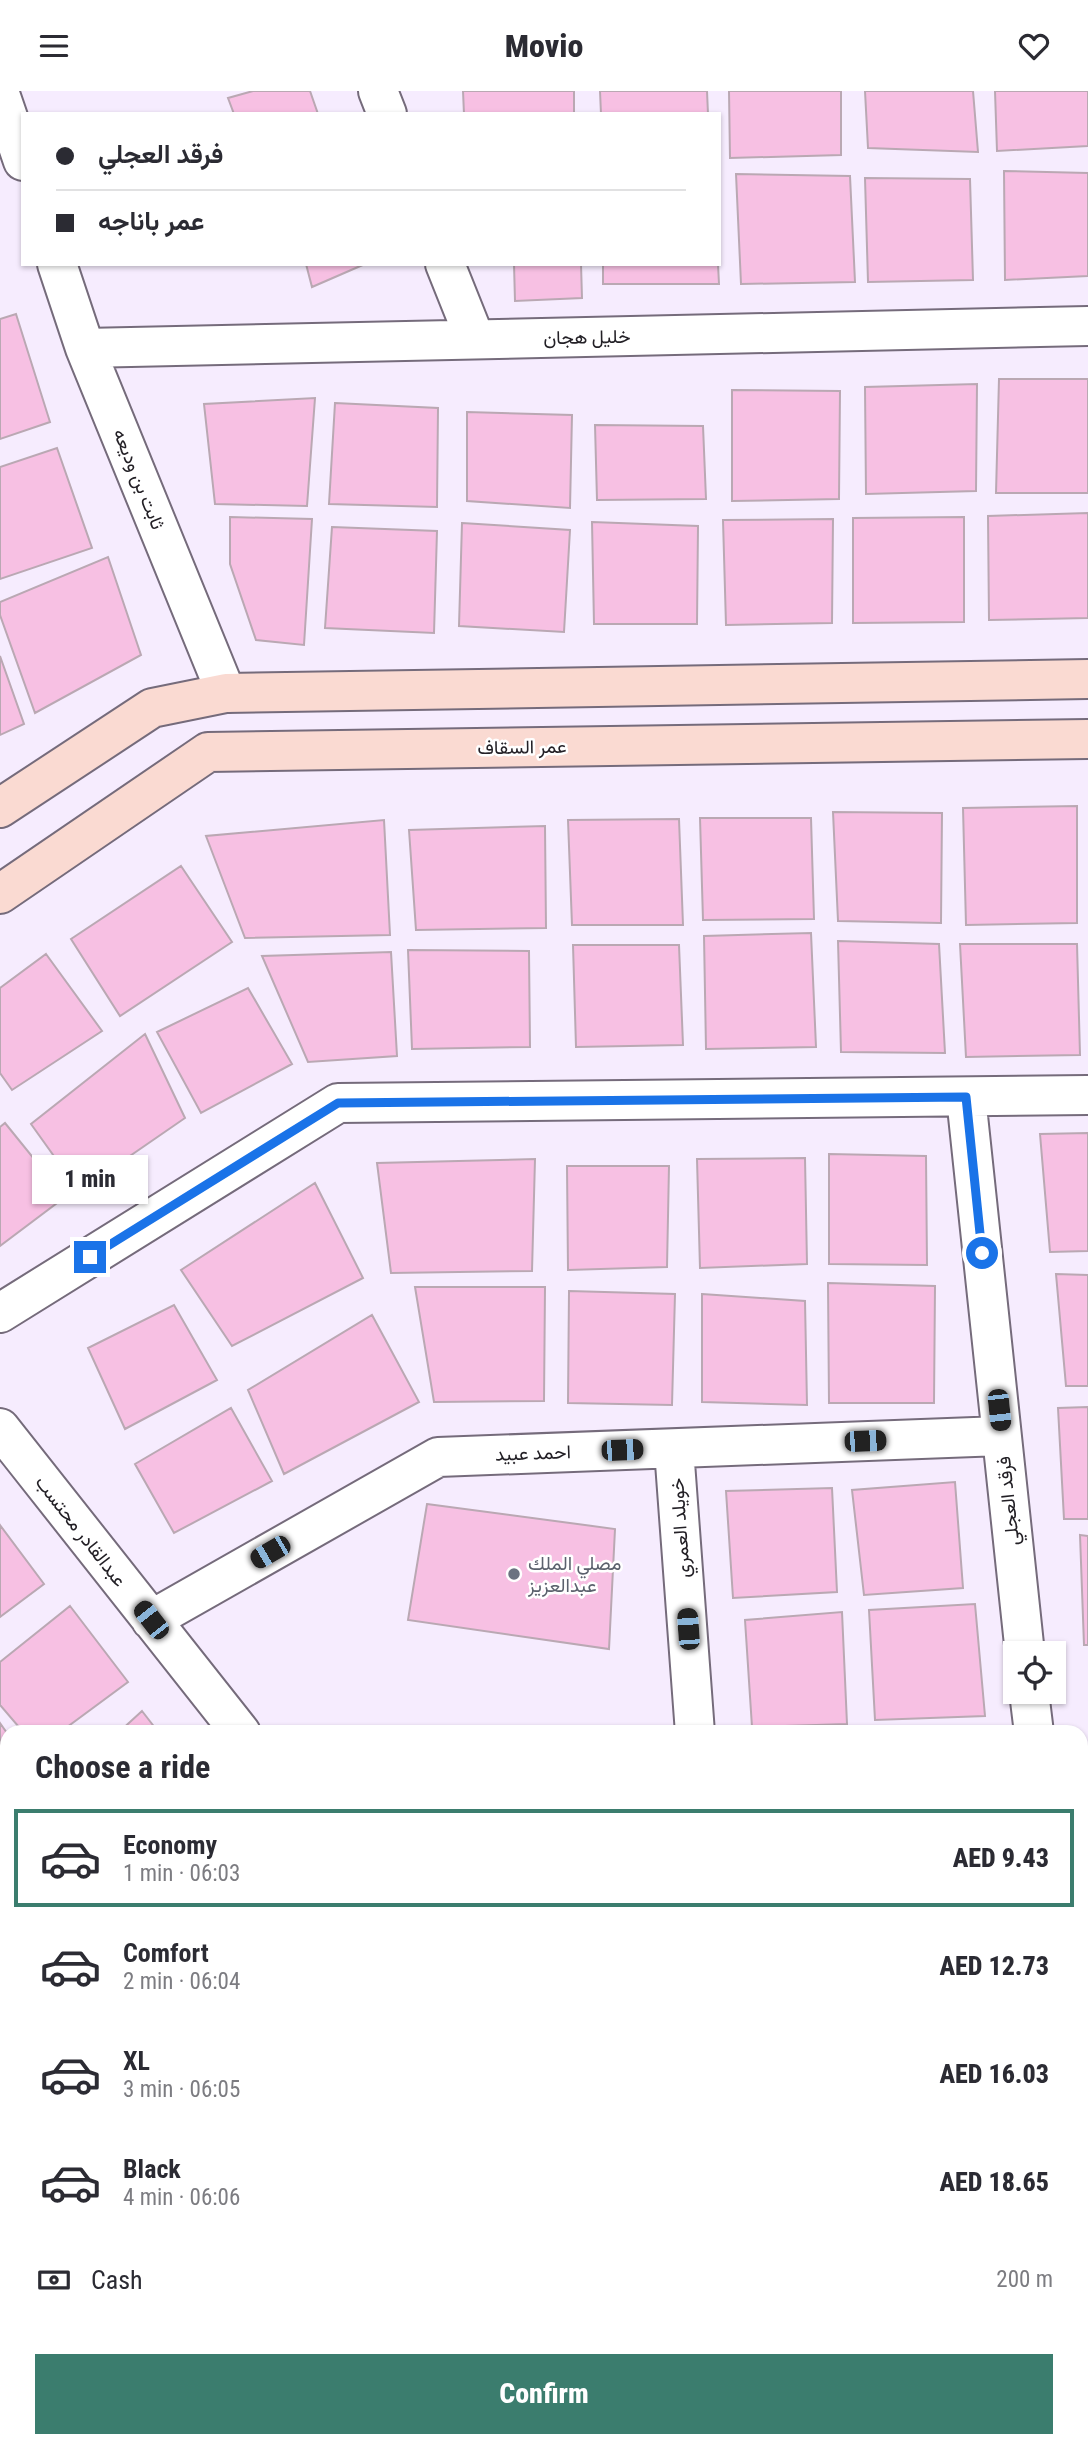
<!DOCTYPE html>
<html lang="en">
<head>
<meta charset="utf-8">
<style>
  body { margin:0; font-family:"Roboto Condensed",Vazirmatn,sans-serif; background:#f7f7f7; color:#2b2b33; height:100vh; display:flex; flex-direction:column; font-size:26px; white-space:nowrap }
  * { box-sizing:border-box; margin:0 }
  p { font-size:23px; color:#7c7c81 }
  .icon { flex:none; width:38px; height:38px; fill:none; stroke:currentColor; stroke-width:2; stroke-linecap:round; stroke-linejoin:round }
  .map { position:relative; flex:1; overflow:hidden }
  .side { position:absolute; left:0px; top:1634px; width:1088px; height:723px; display:flex; flex-direction:column; background:#fff; border-radius:21px 21px 0 0; box-shadow:0 2px 5px #0004 }
  .side>* { flex:none }
  .banner { position:absolute; left:21px; top:21px; width:700px; height:154px; border-radius:0px; box-shadow:0 2px 5px #0004; display:grid; align-content:center; height:154px; padding:0 35px; background:#fff }
  .fabs { position:absolute; left:1003px; top:1550px; display:grid; gap:14px }
  .fabs a { display:grid; place-items:center; width:63px; height:63px; border-radius:0px; background:#fff; box-shadow:0 2px 5px #0004; font-size:35px }
  .end { position:absolute; width:32px; height:32px; margin:-16px; border:9px solid #1a73e8; background:#fff; box-shadow:0 0 0 4px #fff }
  .from { border-radius:50% }
  .bubble { position:absolute; height:49px; border-radius:0px; background:#fff; box-shadow:0 2px 5px #0004; font-size:23px; font-weight:800; line-height:49px; text-align:center }
  .car { position:absolute; width:21px; height:42px; margin:-21px -10px; border-radius:9px; box-shadow:0 0 5px 2px #0007; background:linear-gradient(#222 24%,#8ab4d8 0 40%,#222 0 76%,#8ab4d8 0 86%,#222 0) }
  .banner b { display:flex; align-items:center; gap:24px; height:66px; font-size:26px }
  .banner b+b { border-top:2px solid #e1e1e2 }
  .banner i { width:18px; height:18px; background:#2b2b33 }
  ul { padding:0; list-style:none }
  li { display:flex; align-items:center; gap:21px; height:98px; margin:0 14px 10px; padding:0 21px; border:4px solid transparent; border-radius:0px }
  li div { flex:1 }
  li b { display:block; font-size:26px }
  li em { font-style:normal; font-weight:800 }
  li.on { border-color:#3b7d6e }
  li>.icon { width:63px; height:63px; stroke-width:1.5 }
  h2 { padding:0 35px; font-size:32px; line-height:84px }
  .pay { display:flex; align-items:center; gap:18px; height:77px; padding:0 35px; font-size:26px }
  .pay p { margin-inline-start:auto }
  .cta { display:flex; gap:14px; margin-top:auto; padding:14px 35px }
  .cta a { flex:1; height:80px; border-radius:0px; background:#3b7d6e; color:#fff; font-size:28px; font-weight:800; line-height:80px; text-align:center }
  header { display:flex; justify-content:space-between; align-items:center; height:91px; padding:0 35px; background:#fff; font-size:32px; font-weight:800 }
  .map>svg:first-child { display:block }
  .building { fill:#f7c0e3; stroke:#baa8b3; stroke-width:2 }
  .lines { fill:none; stroke-linecap:round; stroke-linejoin:round }
  .street-casing { stroke:#756b7b; stroke-width:42 }
  .secondary-casing { stroke:#756b7b; stroke-width:42 }
  .street { stroke:#fff; stroke-width:38 }
  .secondary { stroke:#fadad2; stroke-width:38 }
  .route { stroke:#1a73e8; stroke-width:9 }
  .worship-dot { fill:#6b7280; stroke:#fff; stroke-width:2.5 }
  .labels { text-anchor:middle; dominant-baseline:central; stroke-width:5; stroke-linejoin:round; paint-order:stroke }
  .street-label { font-size:19px; fill:#232026; stroke:#fff }
  .worship-label { font-size:19px; fill:#5b616d; stroke:#fff; text-anchor:start }
</style>
</head>
<body>
<header><svg class="icon" aria-label="menu" viewBox="0 0 24 24"><path d="M4 6h16M4 12h16M4 18h16"/></svg>Movio<svg class="icon" aria-label="heart" viewBox="0 0 24 24"><path d="M12 20l-8-8c-3-5 5-10 8-4 3-6 11-1 8 4z"/></svg></header>
<div class="map">
<svg width="1088" height="2356" viewBox="0 0 1088 2356">
  <rect width="100%" height="100%" fill="#f6ecfe"/>
  <path class="building" d="M253 0H310L318 23H234L228 7Z
    M463 0H574V23H464Z
    M600 0H707L708 23H601Z
    M729 0H841V64L730 67Z
    M865 0H973L978 61 868 57Z
    M995 0H1088V55L997 60Z
    M1004 80 1088 82V185L1005 189Z
    M736 83 850 85 855 191 741 193Z
    M865 87 970 88 973 189 868 191Z
    M306 173H365L312 196Z
    M514 173H581L582 207 515 210Z
    M603 173H718L719 193H603Z
    M16 223 50 331 0 348V228Z
    M999 288H1088V402H996Z
    M977 293 976 400 866 403 865 296Z
    M732 299 840 300 839 408 732 410Z
    M315 307 307 415 215 413 204 313Z
    M335 312 438 317 437 416 329 413Z
    M467 321 572 324 570 417 467 410Z
    M595 334 703 335 706 408 597 409Z
    M57 357 92 457 0 488V376Z
    M1088 422V527L989 529 988 425Z
    M230 426 312 428 304 554 256 549 230 473Z
    M964 426V531L853 532V427Z
    M833 428 832 532 726 534 723 429Z
    M592 431 698 435 697 533H594Z
    M462 432 570 439 564 541 459 535Z
    M332 436 437 440 434 542 325 537Z
    M108 466 141 564 35 622 0 524V511Z
    M0 565 24 633 0 644Z
    M1077 715V832L966 834 963 717Z
    M833 721 942 722 941 832 838 830Z
    M700 727H811L814 828 703 829Z
    M679 728 683 834H572L568 729Z
    M384 729 390 844 245 847 206 745Z
    M545 735 546 837 416 839 409 739Z
    M181 775 232 851 120 925 71 848Z
    M811 842 816 956 706 958 704 845Z
    M838 850 939 853 945 962 841 961Z
    M960 853H1077L1080 964 966 966Z
    M573 854H679L683 954 576 956Z
    M408 859 529 860 530 956 412 958Z
    M391 861 397 965 308 971 262 865Z
    M46 863 102 940 12 999 0 982V897Z
    M248 897 292 973 201 1022 157 941Z
    M145 943 185 1027 79 1100 31 1033Z
    M5 1032 65 1106 0 1155V1036Z
    M1088 1042V1160L1050 1161 1040 1043Z
    M829 1063 926 1065 927 1174 829 1173Z
    M805 1067 807 1173 700 1177 697 1068Z
    M535 1068 532 1180 391 1182 377 1072Z
    M567 1075H669L667 1176 568 1179Z
    M315 1092 363 1187 232 1255 181 1179Z
    M1056 1183 1088 1184V1295H1066Z
    M828 1192 935 1195 934 1312H829Z
    M415 1196H545L544 1310 434 1311Z
    M569 1200 675 1203 672 1314 568 1312Z
    M702 1203 805 1210 807 1314 702 1311Z
    M174 1214 217 1289 125 1338 88 1257Z
    M372 1224 419 1311 284 1383 248 1299Z
    M1088 1316V1428H1064L1058 1317Z
    M231 1317 272 1390 174 1442 135 1373Z
    M955 1391 963 1497 864 1504 852 1399Z
    M832 1397 837 1501 733 1507 726 1400Z
    M427 1413 615 1438 609 1558 408 1529Z
    M0 1434 44 1493 0 1526Z
    M1080 1444 1088 1445V1554H1084Z
    M975 1513 985 1625 875 1629 869 1519Z
    M70 1515 128 1591 59 1642H24L0 1614V1571Z
    M842 1521 847 1633 752 1636 745 1529Z
    M142 1620 159 1642H118Z
    M0 1632 7 1642V1686L0 1691Z
    M7 1728V1825L0 1817V1734Z
    M0 2050 7 2051V2252L0 2251Z
    M1082 2228H1088V2339H1082Z
    M0 2272 7 2273V2350H37L35 2356H0Z
    M63 2350H168L166 2356H62Z
    M317 2350H447V2354L318 2356Z"/>
  <g class="lines">
    <g class="street-casing">
      <path id="street" d="M378 0 387 23
        M0 3 23 70
        M57 173 85 257 226 602
        M445 173 475 248
        M85 257 1088 235
        M966 1006 1025 1563
        M0 1222 338 1012 1088 1004
        M0 1337 241 1642
        M674 1358 695 1642
        M151 1529 438 1366 1001 1345
        M1029 1601 1034 1642
        M0 1925 7 1933
        M1082 2174H1088
        M221 2356V2350"/>
    </g>
    <g class="secondary-casing">
      <path id="secondary" d="M0 717 152 617 226 602 1088 588
        M0 803 208 661 1088 648"/>
    </g>
    <use href="#street" class="street"/>
    <use href="#secondary" class="secondary"/>
  </g>
  <g class="lines">
    <path class="route" d="M90 1166 338 1012 966 1006 982 1162"/>
  </g>
  <circle class="worship-dot" cx="514" cy="1483" r="7"/>
  <g class="labels">
    <g class="street-label">
      <text transform="translate(587 246) rotate(-1)">خليل هجان</text>
      <text transform="translate(139 388) rotate(68)">ثابت بن وديعه</text>
      <text transform="translate(522 656) rotate(-1)">عمر السقاف</text>
      <text transform="translate(533 1362) rotate(-2)">احمد عبيد</text>
      <text transform="translate(1008 1410) rotate(-96)">فرقد العجلي</text>
      <text transform="translate(680 1437) rotate(-94)">خويلد العمري</text>
      <text transform="translate(81 1440) rotate(52)">عبدالقادر محتسب</text>
    </g>
    <g class="worship-label">
      <text x="528" y="1472">مصلي الملك<tspan x="528" dy="22">عبدالعزيز</tspan></text>
    </g>
  </g>
</svg>
<div class="fabs">
<a><svg class="icon" aria-label="locate" viewBox="0 0 24 24"><circle cx="12" cy="12" r="6"/><path d="M12 2v4M12 18v4M2 12h4M18 12h4"/></svg></a>
</div>
<i class="end from" style="left:982px;top:1162px"></i>
<i class="end" style="left:90px;top:1166px"></i>
<div class="bubble" style="left:32px;top:1064px;width:116px">1 min</div>
<i class="car" style="left:999px;top:1319px;rotate:174deg"></i>
<i class="car" style="left:865px;top:1350px;rotate:88deg"></i>
<i class="car" style="left:622px;top:1359px;rotate:88deg"></i>
<i class="car" style="left:270px;top:1461px;rotate:240deg"></i>
<i class="car" style="left:151px;top:1529px;rotate:322deg"></i>
<i class="car" style="left:688px;top:1538px;rotate:356deg"></i>
<div class="banner">
<b><i class="from"></i>فرقد العجلي</b>
<b><i></i>عمر باناجه</b>
</div>
<section class="side">
<h2>Choose a ride</h2>
<ul>
<li class="on"><svg class="icon" aria-label="car" viewBox="0 0 24 24"><path d="M5 17H2v-5l4-1 3-4h7l3 4 3 1v5h-3M9 17h6M6 11h13"/><circle cx="7" cy="17" r="2"/><circle cx="17" cy="17" r="2"/></svg><div><b>Economy</b><p>1 min · 06:03</p></div><em>AED 9.43</em></li>
<li><svg class="icon" aria-label="car" viewBox="0 0 24 24"><path d="M5 17H2v-5l4-1 3-4h7l3 4 3 1v5h-3M9 17h6M6 11h13"/><circle cx="7" cy="17" r="2"/><circle cx="17" cy="17" r="2"/></svg><div><b>Comfort</b><p>2 min · 06:04</p></div><em>AED 12.73</em></li>
<li><svg class="icon" aria-label="car" viewBox="0 0 24 24"><path d="M5 17H2v-5l4-1 3-4h7l3 4 3 1v5h-3M9 17h6M6 11h13"/><circle cx="7" cy="17" r="2"/><circle cx="17" cy="17" r="2"/></svg><div><b>XL</b><p>3 min · 06:05</p></div><em>AED 16.03</em></li>
<li><svg class="icon" aria-label="car" viewBox="0 0 24 24"><path d="M5 17H2v-5l4-1 3-4h7l3 4 3 1v5h-3M9 17h6M6 11h13"/><circle cx="7" cy="17" r="2"/><circle cx="17" cy="17" r="2"/></svg><div><b>Black</b><p>4 min · 06:06</p></div><em>AED 18.65</em></li>
</ul>
<div class="pay"><svg class="icon" aria-label="cash" viewBox="0 0 24 24"><path d="M3 7h18v10H3z"/><circle cx="12" cy="12" r="2"/></svg>Cash<p>200 m</p></div>
<div class="cta"><a>Confirm</a></div>
</section>
</div>
</body>
</html>
